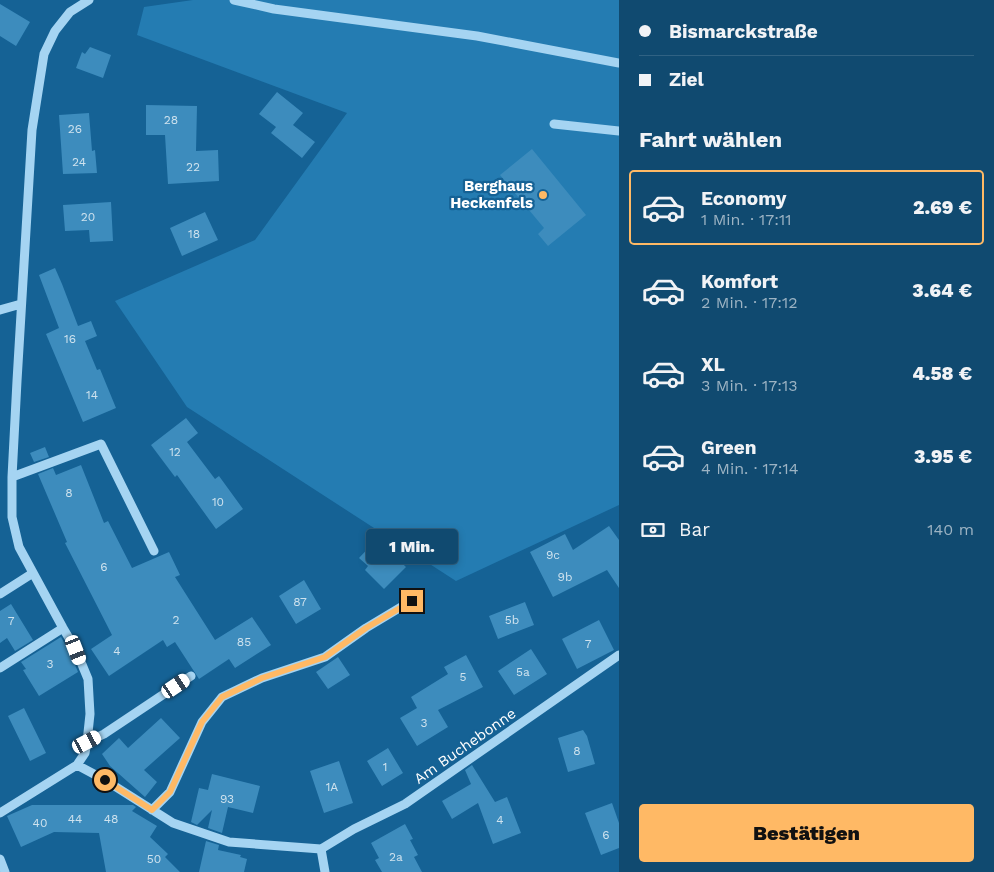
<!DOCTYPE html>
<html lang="de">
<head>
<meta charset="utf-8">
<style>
  body { margin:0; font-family:"Work Sans",sans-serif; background:#195175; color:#f1f3f6; height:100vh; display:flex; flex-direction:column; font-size:19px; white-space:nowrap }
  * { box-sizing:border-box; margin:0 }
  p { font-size:16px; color:#9cb3c3 }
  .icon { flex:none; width:28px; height:28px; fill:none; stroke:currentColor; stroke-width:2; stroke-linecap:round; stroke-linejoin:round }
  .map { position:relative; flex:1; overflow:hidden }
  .drawer { display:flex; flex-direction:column; background:#104a70; width:375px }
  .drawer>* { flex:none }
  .hud { display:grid; align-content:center; height:110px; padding:0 20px; background:#104a70 }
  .end { position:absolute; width:22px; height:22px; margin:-11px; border:6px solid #ffb965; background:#111; box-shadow:0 0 0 2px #111 }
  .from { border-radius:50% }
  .bubble { position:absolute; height:35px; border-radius:5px; background:#104a70; box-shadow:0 2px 8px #0003,0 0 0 1px #306283; font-size:16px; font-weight:800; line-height:35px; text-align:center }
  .car { position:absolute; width:15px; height:30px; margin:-15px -8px; border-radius:6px; box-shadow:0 0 4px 1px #0007; background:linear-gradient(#fff 24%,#345 0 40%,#fff 0 76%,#345 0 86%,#fff 0) }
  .hud b { display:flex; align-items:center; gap:18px; height:48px; font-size:19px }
  .hud b+b { border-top:1px solid #306283 }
  .hud i { width:12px; height:12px; background:#f1f3f6 }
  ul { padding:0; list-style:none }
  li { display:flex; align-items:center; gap:15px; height:75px; margin:0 10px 8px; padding:0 10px; border:2px solid transparent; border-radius:5px }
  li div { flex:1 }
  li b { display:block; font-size:19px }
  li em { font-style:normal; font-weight:800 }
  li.on { border-color:#ffb965 }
  li>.icon { width:45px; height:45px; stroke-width:1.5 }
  h2 { padding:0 20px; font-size:22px; line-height:60px }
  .pay { display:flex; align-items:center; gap:12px; height:55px; padding:0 20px; font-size:19px }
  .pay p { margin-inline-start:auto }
  .cta { display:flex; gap:10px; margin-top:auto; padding:10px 20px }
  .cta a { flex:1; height:58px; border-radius:5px; background:#ffb965; color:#111; font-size:20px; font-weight:800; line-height:58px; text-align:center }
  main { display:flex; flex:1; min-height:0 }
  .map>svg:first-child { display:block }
  .green { fill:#247cb2 }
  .building { fill:#3d8cbd }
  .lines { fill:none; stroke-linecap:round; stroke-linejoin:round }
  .minor { stroke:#a5d4f2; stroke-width:9 }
  .route { stroke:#ffb965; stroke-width:6 }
  .poi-dot { fill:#ffb965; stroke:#156295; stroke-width:2 }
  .labels { text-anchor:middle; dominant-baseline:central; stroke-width:4.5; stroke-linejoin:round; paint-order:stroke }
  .number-label { font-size:12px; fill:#cee2ee }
  .poi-label { font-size:15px; font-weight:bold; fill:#fff; stroke:#156295; text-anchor:end }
  .street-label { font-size:15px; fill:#fff; stroke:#156295 }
</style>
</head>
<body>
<main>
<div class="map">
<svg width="619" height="872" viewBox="0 0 619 872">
  <rect width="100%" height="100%" fill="#156295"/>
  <path class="green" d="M193 0H619V505L456 581 187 407 115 301 255 240 347 113 137 35 144 7Z"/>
  <path class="building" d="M0 4 30 22 16 46 0 36Z
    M90 47 111 55 103 78 76 68 82 52 85 54Z
    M277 92 303 113 293 125 315 142 302 158 271 133 276 127 259 114Z
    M146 105 197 106 196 151 218 150 219 181 168 184 165 135H146Z
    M89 113 92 151 95 150 97 173 63 174 59 115Z
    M532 149 586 215 548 246 538 234 544 228 500 175Z
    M111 202 113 241 90 242 89 230 65 231 63 205Z
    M205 212 218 240 182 256 170 228Z
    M55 268 62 284 78 326 91 321 97 336 85 341 97 370 100 369 116 408 83 422 46 334 59 328 39 275Z
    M186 418 198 433 187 442 215 479 219 476 243 509 216 529 177 475 175 477 151 445Z
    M45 447 49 457 34 462 30 453Z
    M81 465 104 523 108 521 132 568 169 552 180 575 175 577 215 640 252 617 271 645 235 668 229 659 199 679 175 642 167 647 163 640 109 676 91 649 112 635 65 543 67 542 38 474 53 468 56 475Z
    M609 526 619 540V588L607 570 553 597 530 552 565 534 573 550Z
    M377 539 406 567 384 589 365 570 368 566 359 558Z
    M304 580 321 609 296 624 279 596Z
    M525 602 534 625 498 639 489 616Z
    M11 604 33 640 15 651 7 638 0 643V611Z
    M599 620 614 650 577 669 562 639Z
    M61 637 70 653 78 672 39 696 23 670 26 669 21 662Z
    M531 649 547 674 514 695 498 671Z
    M466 655 483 687 438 710 448 727 417 746 400 718 417 708 411 697 448 674 444 667Z
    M338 657 350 675 328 689 316 672Z
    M24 708 46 753 30 761 8 716Z
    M161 718 180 738 144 770 157 782 145 797 110 766 102 754 119 738 128 748Z
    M583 730 587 736 595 764 568 772 558 738Z
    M388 748 403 773 382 786 367 761Z
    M339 761 353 803 324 813 310 771Z
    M472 765 495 802 507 797 521 833 493 844 478 803 452 819 442 801 471 784 465 770Z
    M212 774 260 786 253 813 228 807 222 833 208 828 212 810 197 825 191 822 199 788 208 790Z
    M612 803 619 823V848L601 855 585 813Z
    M32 805H133L136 807 132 811 157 826 150 837 168 854 165 857 180 872H106L99 833 54 832 21 847 7 816Z
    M405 824 413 839 410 840 418 855 414 857 422 872H382L375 860 379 858 371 843Z
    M206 841 219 845 218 850 241 855 240 857 247 859 244 872H199Z"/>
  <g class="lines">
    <path class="minor" d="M234 0 274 9 477 36 619 63
      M554 124 619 131
      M0 310 21 304
      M12 477 101 444 154 551
      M0 594 33 573
      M0 668 63 628
      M87 742 104 734 191 676
      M77 765 105 780 173 823 229 842 321 849
      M152 810 170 792 202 722 222 697 262 678 325 657 366 628 411 601
      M0 813 77 765 85 753 87 742 90 714 88 679 76 650 63 628 19 547 12 517V477L17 381 32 130 44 54 55 31 70 12 89 0
      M321 849 354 829 405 804 619 655
      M321 849 325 872
      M0 859 5 872"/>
  </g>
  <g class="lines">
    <path class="route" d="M105 780 152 810 170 792 202 722 222 697 262 678 325 657 366 628 412 601"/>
  </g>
  <circle class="poi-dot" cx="543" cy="195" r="5"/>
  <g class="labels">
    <g class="number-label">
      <text x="171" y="120">28</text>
      <text x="75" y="129">26</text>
      <text x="79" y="162">24</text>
      <text x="193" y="167">22</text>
      <text x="88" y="217">20</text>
      <text x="194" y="234">18</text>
      <text x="70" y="339">16</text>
      <text x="92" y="395">14</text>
      <text x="175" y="452">12</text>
      <text x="69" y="493">8</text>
      <text x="218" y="502">10</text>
      <text x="553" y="555">9c</text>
      <text x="104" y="567">6</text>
      <text x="565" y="577">9b</text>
      <text x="300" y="602">87</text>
      <text x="176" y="620">2</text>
      <text x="512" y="620">5b</text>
      <text x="11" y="621">7</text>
      <text x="244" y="642">85</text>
      <text x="588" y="644">7</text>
      <text x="117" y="651">4</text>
      <text x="50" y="664">3</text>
      <text x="523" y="672">5a</text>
      <text x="463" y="677">5</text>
      <text x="424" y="723">3</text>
      <text x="577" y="751">8</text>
      <text x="385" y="767">1</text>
      <text x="332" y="787">1A</text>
      <text x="227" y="799">93</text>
      <text x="75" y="819">44</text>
      <text x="111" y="819">48</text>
      <text x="500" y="820">4</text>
      <text x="40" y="823">40</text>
      <text x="606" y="835">6</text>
      <text x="396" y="857">2a</text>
      <text x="154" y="859">50</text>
    </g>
    <g class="poi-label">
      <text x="533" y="186">Berghaus<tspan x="533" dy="17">Heckenfels</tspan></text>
    </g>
    <g class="street-label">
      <text transform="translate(465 746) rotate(-35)">Am Buchebonne</text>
    </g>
  </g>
</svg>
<i class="end from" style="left:105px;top:780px"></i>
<i class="end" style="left:412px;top:601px"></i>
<div class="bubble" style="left:366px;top:529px;width:92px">1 Min.</div>
<i class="car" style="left:76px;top:650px;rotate:159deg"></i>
<i class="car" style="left:176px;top:686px;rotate:56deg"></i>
<i class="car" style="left:87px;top:742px;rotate:63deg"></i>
</div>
<section class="drawer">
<div class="hud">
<b><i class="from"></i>Bismarckstraße</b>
<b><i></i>Ziel</b>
</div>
<h2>Fahrt wählen</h2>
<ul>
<li class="on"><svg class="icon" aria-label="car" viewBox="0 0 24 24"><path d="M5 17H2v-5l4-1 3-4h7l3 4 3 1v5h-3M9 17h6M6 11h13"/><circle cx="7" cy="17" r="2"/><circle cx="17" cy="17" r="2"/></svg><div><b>Economy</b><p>1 Min. · 17:11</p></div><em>2.69 €</em></li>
<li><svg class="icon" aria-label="car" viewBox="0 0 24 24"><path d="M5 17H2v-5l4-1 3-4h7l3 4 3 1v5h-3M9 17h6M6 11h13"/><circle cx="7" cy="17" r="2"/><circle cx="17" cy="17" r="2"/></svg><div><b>Komfort</b><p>2 Min. · 17:12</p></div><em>3.64 €</em></li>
<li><svg class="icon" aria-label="car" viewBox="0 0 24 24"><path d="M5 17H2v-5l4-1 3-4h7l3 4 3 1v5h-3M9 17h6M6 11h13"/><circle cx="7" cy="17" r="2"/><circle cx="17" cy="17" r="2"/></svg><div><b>XL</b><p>3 Min. · 17:13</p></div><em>4.58 €</em></li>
<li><svg class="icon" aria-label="car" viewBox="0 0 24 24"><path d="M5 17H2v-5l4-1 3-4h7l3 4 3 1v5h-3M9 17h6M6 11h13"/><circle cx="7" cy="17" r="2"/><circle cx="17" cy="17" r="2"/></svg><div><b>Green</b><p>4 Min. · 17:14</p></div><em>3.95 €</em></li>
</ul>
<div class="pay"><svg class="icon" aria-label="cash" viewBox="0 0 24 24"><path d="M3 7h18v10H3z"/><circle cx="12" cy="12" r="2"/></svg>Bar<p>140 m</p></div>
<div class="cta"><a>Bestätigen</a></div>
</section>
</main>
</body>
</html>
